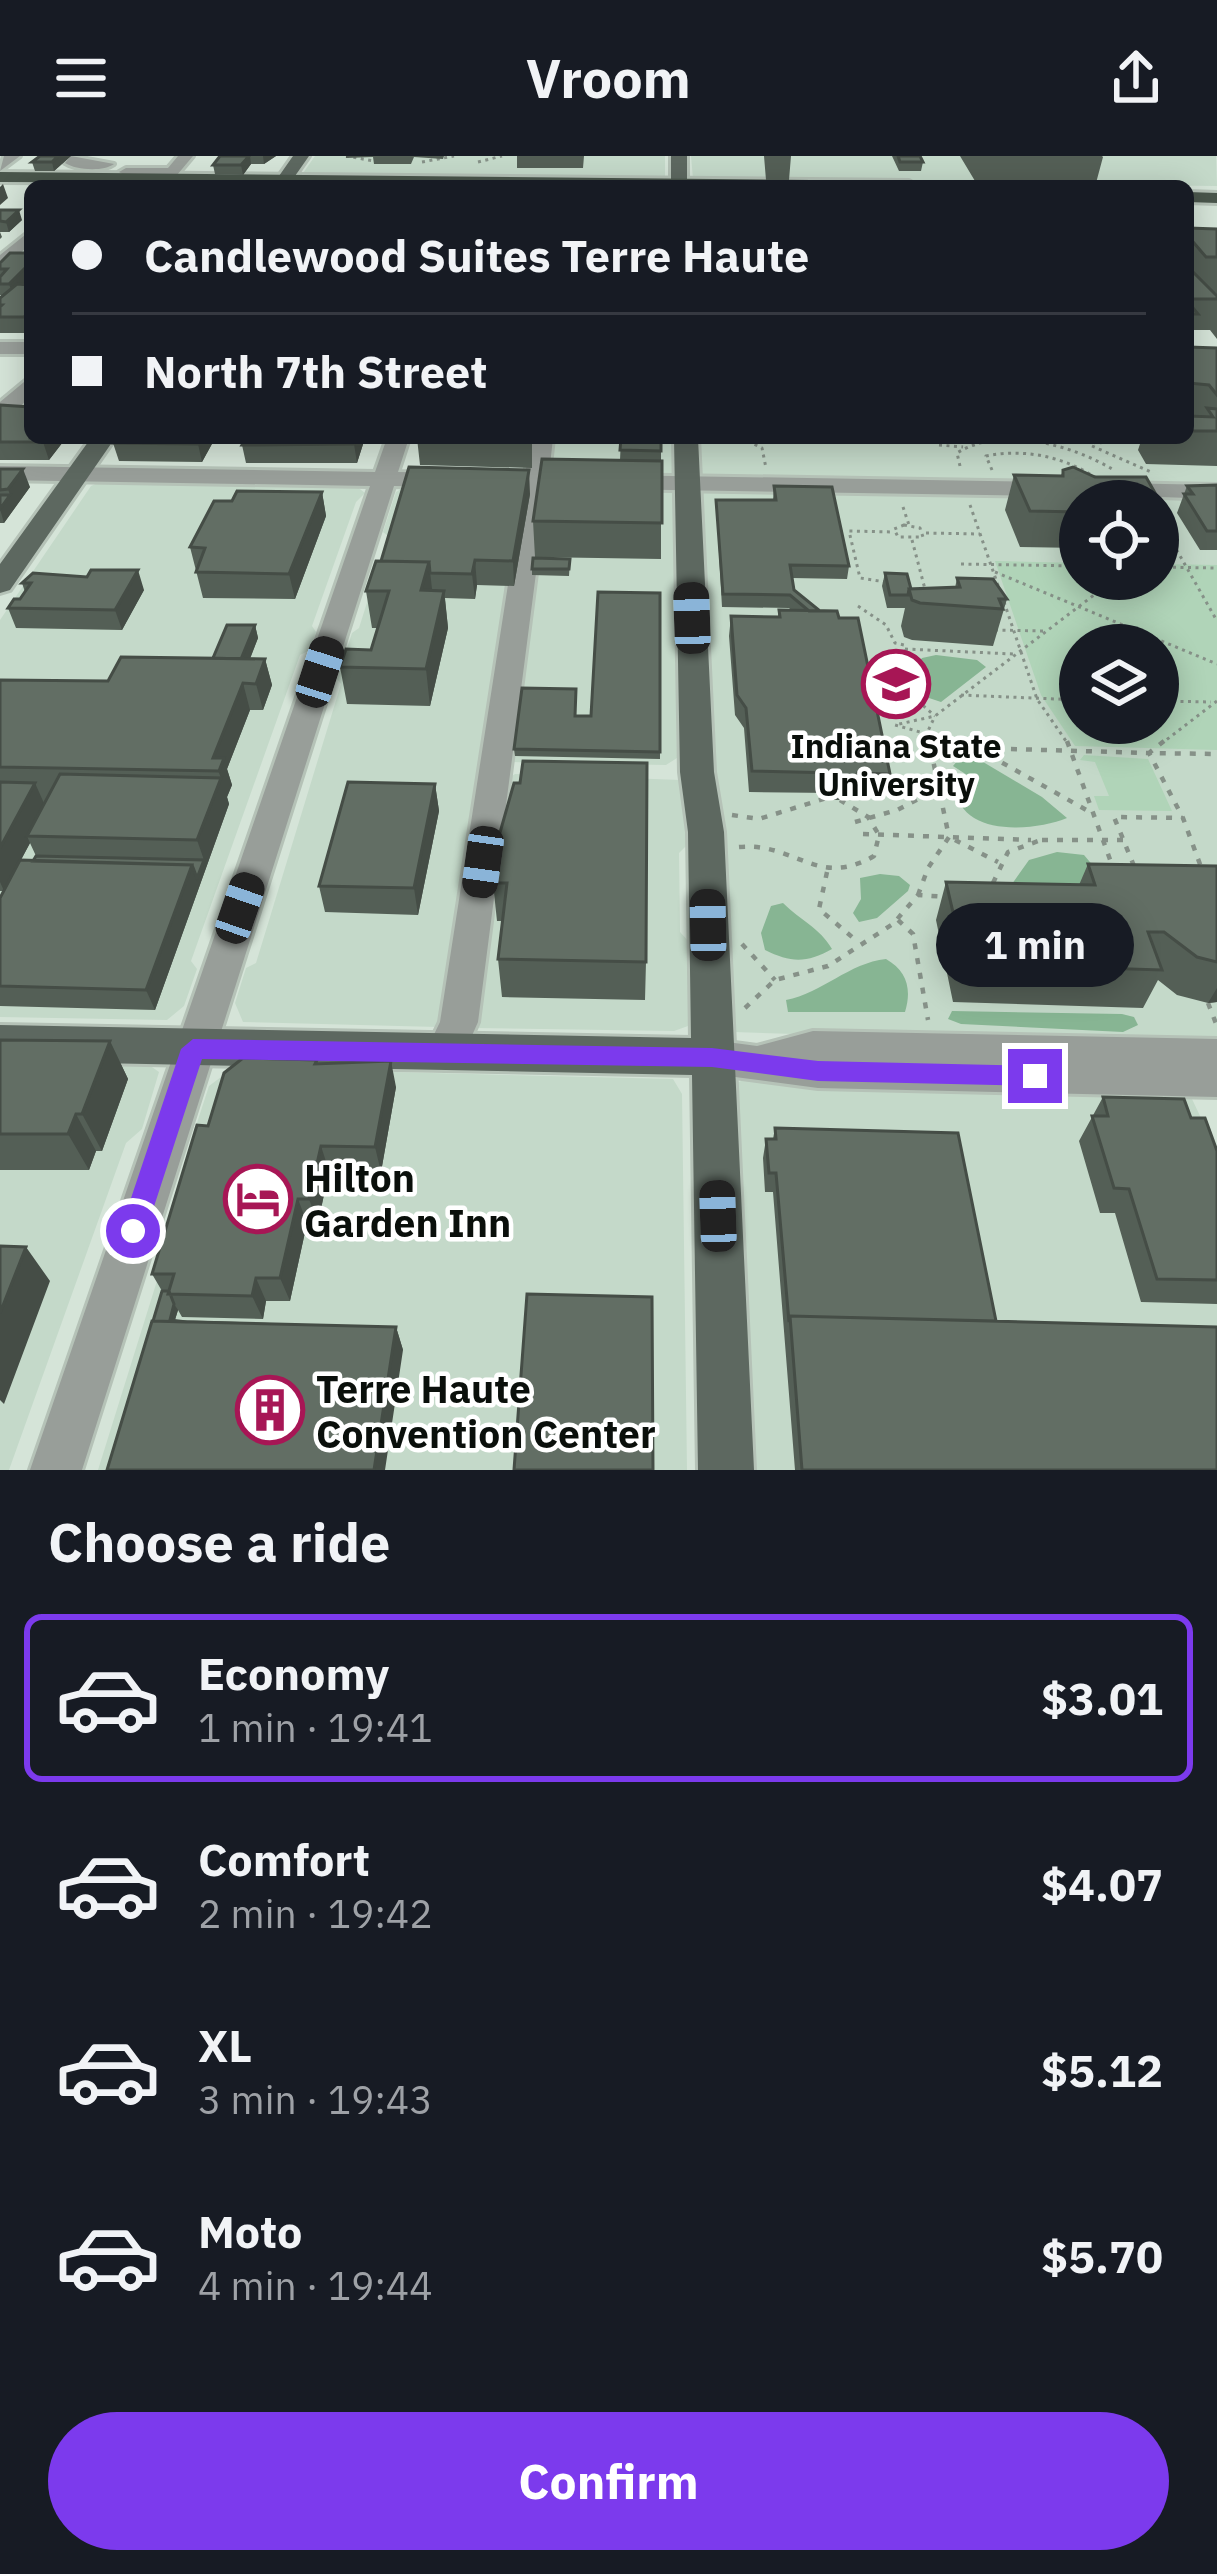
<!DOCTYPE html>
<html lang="en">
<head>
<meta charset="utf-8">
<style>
  body { margin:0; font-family:"IBM Plex Sans",sans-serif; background:#242831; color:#f1f3f6; height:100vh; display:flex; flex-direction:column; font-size:45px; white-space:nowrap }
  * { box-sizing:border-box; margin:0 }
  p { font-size:39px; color:#9ea1a6 }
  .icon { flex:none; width:66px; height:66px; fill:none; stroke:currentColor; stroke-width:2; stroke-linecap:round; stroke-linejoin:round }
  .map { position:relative; height:1314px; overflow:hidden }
  .details { display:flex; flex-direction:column; background:#171b24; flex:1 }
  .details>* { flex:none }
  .banner { position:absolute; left:24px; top:24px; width:1170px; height:264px; border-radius:18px; box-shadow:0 6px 30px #0003; display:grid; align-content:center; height:264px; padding:0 48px; background:#171b24 }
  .controls { position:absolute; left:1059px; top:324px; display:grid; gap:24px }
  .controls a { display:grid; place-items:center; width:120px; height:120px; border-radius:50%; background:#171b24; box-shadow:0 6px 30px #0003; font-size:60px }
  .end { position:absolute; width:54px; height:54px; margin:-27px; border:15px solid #7c3aed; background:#fff; box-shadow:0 0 0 6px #fff }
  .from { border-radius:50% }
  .bubble { position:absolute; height:84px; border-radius:42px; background:#171b24; box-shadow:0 6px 30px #0003; font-size:39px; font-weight:800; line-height:84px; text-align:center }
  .car { position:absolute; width:36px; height:72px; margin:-36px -18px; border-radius:15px; box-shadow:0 0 9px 3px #0007; background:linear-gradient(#222 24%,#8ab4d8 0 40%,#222 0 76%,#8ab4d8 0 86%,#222 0) }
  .banner b { display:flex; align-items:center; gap:42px; height:114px; font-size:45px }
  .banner b+b { border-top:3px solid #363941 }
  .banner i { width:30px; height:30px; background:#f1f3f6 }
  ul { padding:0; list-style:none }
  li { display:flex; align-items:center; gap:36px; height:168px; margin:0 24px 18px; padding:0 24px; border:6px solid transparent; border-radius:18px }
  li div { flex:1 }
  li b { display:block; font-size:45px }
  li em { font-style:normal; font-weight:800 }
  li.active { border-color:#7c3aed }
  li>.icon { width:108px; height:108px; stroke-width:1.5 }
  h2 { padding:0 48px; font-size:54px; line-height:144px }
  .button { display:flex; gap:24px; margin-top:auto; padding:24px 48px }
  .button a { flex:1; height:138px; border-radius:72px; background:#7c3aed; color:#fff; font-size:48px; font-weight:800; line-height:138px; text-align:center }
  header { display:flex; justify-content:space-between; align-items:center; height:156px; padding:0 48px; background:#171b24; font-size:54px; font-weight:800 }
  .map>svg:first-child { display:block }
  .built { fill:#c4d9c9; fill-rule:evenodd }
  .green { fill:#b0d4b8; fill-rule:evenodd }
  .forest { fill:#87b593 }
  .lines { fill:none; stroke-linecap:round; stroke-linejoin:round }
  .minor-casing { stroke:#b5c2b7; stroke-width:6 }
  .major-casing { stroke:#b5c2b7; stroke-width:6 }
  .highway-casing { stroke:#b5c2b7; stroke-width:6 }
  .path-far1 { stroke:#869188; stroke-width:3; stroke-dasharray:3 4.5; stroke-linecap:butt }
  .path { stroke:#869188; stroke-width:4.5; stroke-dasharray:6 9; stroke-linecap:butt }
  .minor { fill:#989e99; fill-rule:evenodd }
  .major { fill:#5d6860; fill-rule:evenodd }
  .highway { fill:#49554b; fill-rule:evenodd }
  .wall { fill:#545f56; fill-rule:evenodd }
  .shaded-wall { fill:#454d46 }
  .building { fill:#626e64; stroke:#454d46; stroke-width:3 }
  .route { fill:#7c3aed }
  .labels { text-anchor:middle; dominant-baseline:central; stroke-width:9; stroke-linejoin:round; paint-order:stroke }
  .poi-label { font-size:33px; font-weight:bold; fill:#0a0f0b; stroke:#fff }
  .near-poi-label { font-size:39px; font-weight:bold; fill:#0a0f0b; stroke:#fff; text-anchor:start }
</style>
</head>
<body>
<header><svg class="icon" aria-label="menu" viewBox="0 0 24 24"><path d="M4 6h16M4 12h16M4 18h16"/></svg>Vroom<svg class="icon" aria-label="share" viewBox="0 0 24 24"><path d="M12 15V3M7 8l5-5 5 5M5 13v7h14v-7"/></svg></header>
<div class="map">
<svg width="1217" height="1314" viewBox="0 0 1217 1314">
  <rect width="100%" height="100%" fill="#d5e4d8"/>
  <path class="built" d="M315 0H665V23L301 20Z
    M691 0H1216L1217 30 702 25 693 23Z
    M1217 212V880H1188L1173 890 734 876 727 859 700 282H1188ZM1080 345H1158V423H1080ZM1080 489H1158V567H1080Z
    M548 282H673V317L550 316Z
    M102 325 356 330 365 337 356 346 312 470 316 476 310 494 300 499 191 805 197 813 184 850 167 864 0 861V464L91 330Z
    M404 331 529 332 450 857 438 871 243 866 235 847 246 812 256 807 341 528 337 523 352 477 359 472 388 380 383 376 396 336Z
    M669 332 673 336 677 602 666 609 509 606 541 333Z
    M515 618 681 624 691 685 679 697 680 776 692 789 693 862 688 870 674 875 475 872 504 625Z
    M0 906 149 909 159 916 142 973 126 987 9 1314H0Z
    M233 912 673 923 682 938 687 1314H98L200 987 195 973 209 930Z
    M748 922 828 923 845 933 922 935 935 926 1192 943 1217 996V1314H749L734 928Z"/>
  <path class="green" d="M995 405 1080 407V423H1158V408L1217 409V594L1075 590 1041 539ZM1080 489H1158V567H1080Z
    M1084 599 1148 603 1172 655 1099 654 1094 640H1109L1095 606 1080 604Z"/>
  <path class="forest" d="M936 499 977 504 986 511 941 546 929 542 917 509 922 502Z
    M973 600 1042 641 1067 662C1032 676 953 682 956 625L975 624 953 610 959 603Z
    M1057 696 1084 699 1110 730 1002 742 1029 704Z
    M880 718 899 720 910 729 908 735 877 762 859 766 853 757 861 743 860 722Z
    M783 747C800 764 820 772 832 793 807 807 791 807 765 794L761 777 771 750Z
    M886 803C907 815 912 833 905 856H788L786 844C822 837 849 807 886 803Z
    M952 855 1122 858 1134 861 1138 869 1123 876 961 868 948 863Z"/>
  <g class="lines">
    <g class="minor-casing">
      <path id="minor" d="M4 0H20L0 15Z
        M71 0 114 8C103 16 76 14 65 7Z
        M178 0H193L177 19 126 20 119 16 126 12H168Z
        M30 75V89L0 113V99Z
        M0 186H30V198H0Z
        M30 221C30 245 24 253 0 258V246Z
        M387 282H409L398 316 525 318 531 282H553L549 318 1054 326 1066 333 1054 340 547 332 478 866 459 909 445 914 431 909 425 897 440 866 523 332 394 330 82 1314H30L370 330 0 324V310L375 316Z
        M1112 327 1217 329V343L1104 339V329Z
        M813 875 1217 883V941L818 932 712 918 698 913 692 901 698 889 712 884 757 890Z"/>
    </g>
    <g class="major-casing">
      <path id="major" d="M293 0H309L288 30H272Z
        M671 0H687V30H671Z
        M91 282H115L10 434 0 437V408Z
        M674 282H698L714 616 724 676 754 1314H698L692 919 0 905V869L691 882 688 676 680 616Z"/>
    </g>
    <g class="highway-casing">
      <path id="highway" d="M0 16 909 25 917 30 0 26Z
        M1188 36 1217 37V47L1188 46Z"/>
    </g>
    <path class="path-far1" d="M346 0 374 5
      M422 6 454 0
      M478 6 502 0
      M741 282 762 292 766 312
      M1078 282 1096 287 1153 282
      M939 289 963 291
      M1092 290 1151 316
      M960 310 957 297C1002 269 1072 289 1114 314
      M992 314 986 300C1025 292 1065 301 1098 323
      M970 349 1000 435
      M903 351 909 369
      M1158 361 1217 465
      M904 369 920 372 923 381H898L894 373Z
      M926 377 980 378
      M912 384 926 437
      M961 408 1080 410
      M1158 411 1217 412
      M995 416 1217 508
      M886 426 860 422 849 375 894 376
      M1004 446 1037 543 1068 588
      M858 450 886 469 895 487 904 489 920 547 935 560
      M995 474 1043 475
      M905 493 1013 498
      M961 539 1080 544
      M1158 545 1211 546
      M929 588 927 577 935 560
      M963 588 895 569 935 560 1115 423
      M1161 588 1217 545"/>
    <path class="path" d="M952 585 976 592 1149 597 1183 662 1201 711
      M1067 585 1112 709
      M1164 585 1149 597 1217 598
      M976 592 1090 656
      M732 659 759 663 833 640
      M855 666 897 654 940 632
      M863 678 1031 684
      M955 684 998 706
      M1042 684H1123
      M739 691C796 686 817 733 874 700L879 679 868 661 840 644
      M1134 710 1114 661 1183 662
      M827 716 819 753 858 786
      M993 727 1008 696 1041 684
      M918 739 928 712 949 681 929 585
      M898 764 913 778 928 864
      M742 788 775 824
      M1208 847 1217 870
      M745 852 775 824 828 810 893 768 918 739 947 741"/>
    <use href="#minor" class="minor"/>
    <use href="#major" class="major"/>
    <use href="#highway" class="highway"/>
  </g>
  <path class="wall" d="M71 0 54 15H35L32 6Z
    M220 0H276L264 8H251L243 19 215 18 213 9Z
    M346 0H444L443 3 414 1 411 8H374L373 1 346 2Z
    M517 0H584L583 12H517Z
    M764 0H791L789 24H766Z
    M892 0H920L923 6 921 15H899Z
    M960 0H1102L1103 1 1096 27 975 25Z
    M0 54 22 64 9 76H0L2 81 0 83Z
    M1188 72 1217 73V183L1210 174H1193L1188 188Z
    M30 97V121L22 128 30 129V177H0V142L4 139H0V107Z
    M1188 191 1217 192V310L1146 308 1138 294 1142 282H1188Z
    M0 249 66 282 49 304H0Z
    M116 282H245L242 287 213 286 202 306 119 305 113 287Z
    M365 282 357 307H246L242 289Z
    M417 282H532V312L420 309Z
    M621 282H661V403L535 401 533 365 620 304Z
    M1073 311 1095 321H1146L1167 358 1158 383V345H1080V392L1020 391 1005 354 1014 319 1061 320 1063 314Z
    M0 313 30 331 4 367H0Z
    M1217 329V394H1200L1177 357 1187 330Z
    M774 330 849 410 847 423 792 422 794 434 820 455 890 618 885 638H856L855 644H834L833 637 749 636 744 572 735 559 729 480 731 460 778 461 779 454H791L789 452 722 451 716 344H773Z
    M322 336 326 360 295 443 203 442 190 391 232 345Z
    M530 338 514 430 477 429 475 443 445 442 448 472 430 550 347 548 340 511 371 494 378 472H372L366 435 381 405Z
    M570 403 569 420 532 419V413Z
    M885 417 911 433 955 432 957 422 1007 443 993 490 912 484 904 481 901 470 905 452H887L882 430Z
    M22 427 144 434 122 474 16 472 8 452 20 443 25 436Z
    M660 437V603L515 600 514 593 575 560H591Z
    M255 469 258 482 250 503H265L272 529 263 554H250L227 613 232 629 227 641 229 648 155 854 0 850V742L3 735H0V524L108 525 213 502ZM30 687 36 700 33 705 21 704Z
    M435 628 439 655 418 759 325 756 319 730Z
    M499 680 646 806 645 844 502 841 498 803 503 765H497L493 727Z
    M1088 708 1217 710V846L1208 847 1177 839 1158 824 1143 852 953 846 936 764 946 726 1079 729Z
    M0 884 110 885 128 923 102 995H96L89 1014H0Z
    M318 908 396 931 381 1016 329 1015 318 1067H307L290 1145H266L263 1163 182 1161 178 1154 175 1164 396 1171 403 1194 107 1314 162 1135 152 1118 208 970Z
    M1103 941 1191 962 1217 995V1148L1141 1146 1115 1057H1100L1079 985Z
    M775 972 996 1165 1217 1314H795L773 1036H765L763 1002 766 983H773Z"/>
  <path class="shaded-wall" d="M58 0H71L54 15 52 6Z
    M250 0 251 8 243 19 241 9Z
    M263 0H276L264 8Z
    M3 28 8 42 0 49V31Z
    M19 54 22 64 9 76 6 66Z
    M30 107V121L13 139 9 128Z
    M30 156V177H29L24 161Z
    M46 282H66L49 304 43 286Z
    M201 282H212L213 286 202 306 198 288Z
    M356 282H365L357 307 354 288Z
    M23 313 30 331 4 367 0 353 10 339 8 333Z
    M529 314 530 338 514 430 513 405Z
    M322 336 326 360 295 443 289 418Z
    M475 404 477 429 475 443 472 418Z
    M429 406 433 442 421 434Z
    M138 414 144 434 122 474 115 454Z
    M444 435 448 472 430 550 426 513Z
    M255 469 258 482 241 525 238 511Z
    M265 503 272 529 263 554 256 528Z
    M243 527 250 554 227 613 232 629 227 641 229 648 155 854 146 834 192 709 204 704 197 684 221 622 213 602Z
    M35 627 47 654 27 680 30 687 4 735 0 726V692Z
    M435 628 439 655 418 759 414 732Z
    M1217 832V846L1208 847Z
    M110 885 128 923 102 995 82 958Z
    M391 905 396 931 381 1016 375 991Z
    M76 958 96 995 89 1014 68 978Z
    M321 990 329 1015 318 1067 309 1043Z
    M298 1043 307 1067 290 1145 280 1122Z
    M26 1091 50 1125 4 1248 0 1244V1157Z
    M256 1122 266 1145 263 1163 252 1140Z
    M174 1148 178 1154 173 1170 170 1164Z
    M396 1171 403 1194 385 1314H374Z"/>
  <path class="building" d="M40 0H58L52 6H32Z
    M220 0H249L241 9H213Z
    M898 0H920L923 6H900Z
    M294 28H335L293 30Z
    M0 54H19L6 66 0 65Z
    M1188 72 1217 73V101H1206L1188 80Z
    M10 97H30V107L9 128H0V121L7 113H0V107Z
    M1188 111 1217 140V143H1188Z
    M17 128 30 129V156L24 161H0V151L2 149H0V142Z
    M1188 146 1198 158H1188Z
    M1188 191 1217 192V239L1209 229 1188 227Z
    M0 249 30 251V282H46L43 286H0Z
    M1207 252 1217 253V275H1188V260L1213 261Z
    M116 282H201L198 288 113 287Z
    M246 282H356L354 288 242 289Z
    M621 282H661V295L620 294Z
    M542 303 662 305V367L533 365Z
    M409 311 529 314 513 405 475 404 472 418 430 417 429 406 381 405Z
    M1073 311 1095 321H1146L1167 358H1158V345H1080V356L1030 355 1014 319 1063 320V314Z
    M0 313H23L8 333 0 334Z
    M1217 329V375H1207L1184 338H1193L1187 330Z
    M774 330 832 331 849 410 790 409 794 434 820 455H809L790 439 723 438 716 344H776Z
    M237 335 322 336 289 418 196 416 205 392 190 391 214 345H232Z
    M0 339H10L0 353Z
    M533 402 570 403 569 413H532Z
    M376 405 429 406 421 434 444 435 426 513 340 511 346 493 371 494 389 435H366Z
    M91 414H138L115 454 8 452 14 443H20L31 427H22L33 417 87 421Z
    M885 417 907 418 911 433H909L908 439H890Z
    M957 422 993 423 1007 443H999L1003 453 920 447 912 444 909 433 960 431Z
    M598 436 660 437V596L514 593 522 532 576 533 575 560H591Z
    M779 454 837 455 839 462H858L890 618 858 617 859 624 837 623 836 617 752 615 746 552 737 539 731 460 780 461Z
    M227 469H255L241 503 213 502Z
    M121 501 265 503 256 528 243 527 213 602H224L219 615 0 611V524L108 525Z
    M523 605 647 607 646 806 498 803 507 727H493L499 680 514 627H520Z
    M60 618 221 622 197 684 27 680Z
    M0 626 35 627 0 692Z
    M348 626 435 628 414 732 319 730Z
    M36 700 204 704 197 722 192 709 33 705Z
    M20 704 192 709 146 834 0 830V742Z
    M1088 708 1217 710V806L1197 801 1164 776H1148L1162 814 965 808 946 726 1095 729Z
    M0 884 110 885 82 958H76L68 978H0Z
    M243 902 317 904 315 908 391 905 375 991 321 990 309 1043H298L280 1122H256L252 1140 168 1138 174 1118H152L197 969 208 970 224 917Z
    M1103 941 1184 943 1191 962H1205L1217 995V1124L1157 1123 1129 1033 1114 1032 1092 960H1108Z
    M775 972 958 977 996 1165 790 1160 789 1166 776 1017H769L766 983H776Z
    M0 1090 26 1091 0 1157Z
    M162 1135H169L174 1148 170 1164 187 1166 153 1165Z
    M527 1138 652 1141 653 1314H514Z
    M790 1160 1217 1171V1314H802Z
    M152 1165 396 1171 374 1314H107Z"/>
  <path class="route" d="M193 883 712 892 818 905 1035 910 1047 920 1035 930 818 925 712 911 202 903 146 1075 143 1084 133 1088 124 1084 120 1075 181 893Z"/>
  <defs>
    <g id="university-ring" transform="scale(3.45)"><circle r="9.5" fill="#fff" stroke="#a71655" stroke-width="1.5"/><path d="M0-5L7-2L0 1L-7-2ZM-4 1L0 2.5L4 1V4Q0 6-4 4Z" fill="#a71655"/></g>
    <g id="hotel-ring" transform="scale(3.45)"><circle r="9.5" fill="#fff" stroke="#a71655" stroke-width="1.5"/><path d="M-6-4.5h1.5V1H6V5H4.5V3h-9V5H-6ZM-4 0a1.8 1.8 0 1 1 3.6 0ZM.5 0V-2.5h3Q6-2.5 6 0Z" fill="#a71655"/></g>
    <g id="building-ring" transform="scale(3.45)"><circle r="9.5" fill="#fff" stroke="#a71655" stroke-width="1.5"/><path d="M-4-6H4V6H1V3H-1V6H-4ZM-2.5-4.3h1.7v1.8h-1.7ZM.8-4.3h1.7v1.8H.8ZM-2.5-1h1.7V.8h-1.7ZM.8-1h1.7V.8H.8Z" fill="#a71655"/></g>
  </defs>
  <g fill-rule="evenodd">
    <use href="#university-ring" x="896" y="528"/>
    <use href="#hotel-ring" x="258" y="1043"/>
    <use href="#building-ring" x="270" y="1254"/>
  </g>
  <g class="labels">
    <g class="poi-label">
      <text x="896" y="589">Indiana State<tspan x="896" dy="38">University</tspan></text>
    </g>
    <g class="near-poi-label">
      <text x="304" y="1021">Hilton<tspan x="304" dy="45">Garden Inn</tspan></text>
      <text x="316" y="1232">Terre Haute<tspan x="316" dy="45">Convention Center</tspan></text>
    </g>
  </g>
</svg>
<div class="controls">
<a><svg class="icon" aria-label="locate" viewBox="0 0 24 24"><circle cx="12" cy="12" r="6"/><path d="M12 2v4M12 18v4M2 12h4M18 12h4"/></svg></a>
<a><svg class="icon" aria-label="layers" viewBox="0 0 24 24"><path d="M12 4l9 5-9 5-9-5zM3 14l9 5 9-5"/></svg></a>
</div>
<i class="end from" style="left:133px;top:1075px"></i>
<i class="end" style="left:1035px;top:920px"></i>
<div class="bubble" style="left:936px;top:747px;width:198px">1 min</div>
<i class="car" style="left:692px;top:462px;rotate:358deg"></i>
<i class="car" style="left:320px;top:516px;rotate:18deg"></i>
<i class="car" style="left:483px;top:706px;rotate:188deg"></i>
<i class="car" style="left:240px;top:752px;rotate:19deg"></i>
<i class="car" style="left:708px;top:769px;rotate:359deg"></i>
<i class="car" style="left:718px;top:1060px;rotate:358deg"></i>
<div class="banner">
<b><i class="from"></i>Candlewood Suites Terre Haute</b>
<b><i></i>North 7th Street</b>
</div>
</div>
<section class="details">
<h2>Choose a ride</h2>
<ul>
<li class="active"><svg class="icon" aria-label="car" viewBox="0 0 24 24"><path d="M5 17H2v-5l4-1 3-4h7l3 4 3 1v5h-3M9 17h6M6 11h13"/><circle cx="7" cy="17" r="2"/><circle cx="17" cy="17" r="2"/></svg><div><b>Economy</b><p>1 min · 19:41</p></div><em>$3.01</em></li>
<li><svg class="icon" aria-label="car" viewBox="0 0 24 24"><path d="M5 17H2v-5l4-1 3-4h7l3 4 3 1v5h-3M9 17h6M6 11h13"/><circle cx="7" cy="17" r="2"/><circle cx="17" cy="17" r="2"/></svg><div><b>Comfort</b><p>2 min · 19:42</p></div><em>$4.07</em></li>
<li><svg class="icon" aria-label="car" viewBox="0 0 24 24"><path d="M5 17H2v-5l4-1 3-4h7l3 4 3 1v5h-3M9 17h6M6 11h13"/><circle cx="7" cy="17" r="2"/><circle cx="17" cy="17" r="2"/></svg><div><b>XL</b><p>3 min · 19:43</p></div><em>$5.12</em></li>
<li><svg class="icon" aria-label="car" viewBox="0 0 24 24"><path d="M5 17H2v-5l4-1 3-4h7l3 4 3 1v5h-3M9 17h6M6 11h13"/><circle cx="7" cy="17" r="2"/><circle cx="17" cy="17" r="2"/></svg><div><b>Moto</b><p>4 min · 19:44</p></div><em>$5.70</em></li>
</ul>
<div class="button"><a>Confirm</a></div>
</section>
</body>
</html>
